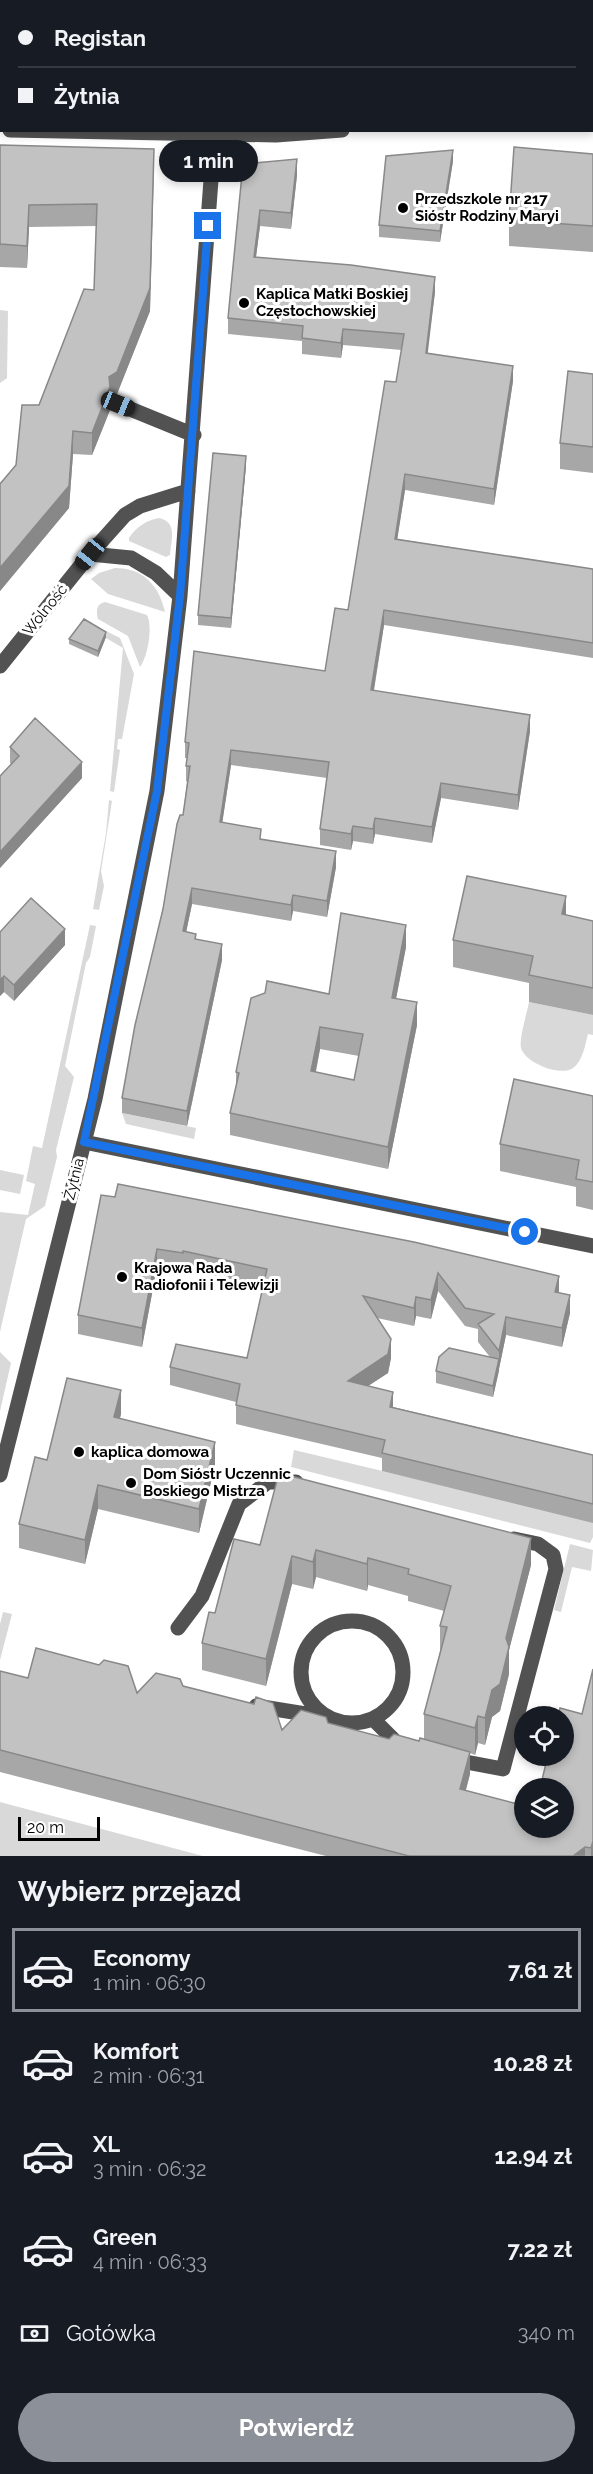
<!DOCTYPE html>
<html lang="pl">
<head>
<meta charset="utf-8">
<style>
  body { margin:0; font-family:Raleway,sans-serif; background:#242831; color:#f1f3f6; height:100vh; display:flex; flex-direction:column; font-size:22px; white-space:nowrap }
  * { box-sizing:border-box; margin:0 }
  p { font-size:20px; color:#9ea1a6 }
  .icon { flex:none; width:33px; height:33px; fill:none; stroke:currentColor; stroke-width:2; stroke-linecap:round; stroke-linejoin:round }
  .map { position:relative; height:1856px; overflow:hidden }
  .drawer { display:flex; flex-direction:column; background:#171b24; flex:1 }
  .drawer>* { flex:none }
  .top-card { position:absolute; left:0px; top:0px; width:594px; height:132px; box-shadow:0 3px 9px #0003; display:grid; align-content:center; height:132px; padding:0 18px; background:#171b24 }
  .controls { position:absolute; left:514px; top:1706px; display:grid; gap:12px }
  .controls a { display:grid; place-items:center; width:60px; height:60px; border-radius:50%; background:#171b24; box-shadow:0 3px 9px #0003; font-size:30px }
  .scale { position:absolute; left:18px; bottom:15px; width:82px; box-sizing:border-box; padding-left:6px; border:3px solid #000; border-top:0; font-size:16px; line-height:21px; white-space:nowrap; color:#000; -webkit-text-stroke:4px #fff; paint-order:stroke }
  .end { position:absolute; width:27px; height:27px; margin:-14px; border:8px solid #1a73e8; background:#fff; box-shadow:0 0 0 3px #fff }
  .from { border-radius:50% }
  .bubble { position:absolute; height:42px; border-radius:21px; background:#171b24; box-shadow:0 3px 9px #0003; font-size:20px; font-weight:700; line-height:42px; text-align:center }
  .car { position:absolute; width:18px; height:36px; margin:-18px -9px; border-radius:8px; box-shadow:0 0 4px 2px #0007; background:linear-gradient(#222 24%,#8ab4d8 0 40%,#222 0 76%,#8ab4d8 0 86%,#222 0) }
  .top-card b { display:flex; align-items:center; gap:21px; height:57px; font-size:22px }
  .top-card b+b { border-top:2px solid #363941 }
  .top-card i { width:15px; height:15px; background:#f1f3f6 }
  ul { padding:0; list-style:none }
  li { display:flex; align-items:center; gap:18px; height:84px; margin:0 12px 9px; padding:0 6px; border:3px solid transparent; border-radius:0px }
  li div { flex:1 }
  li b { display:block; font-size:22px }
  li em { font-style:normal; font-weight:700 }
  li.current { border-color:#8c9099 }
  li>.icon { width:54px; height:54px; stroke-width:1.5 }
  h2 { padding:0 18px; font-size:27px; line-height:72px }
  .pay { display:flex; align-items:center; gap:15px; height:66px; padding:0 18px; font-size:22px }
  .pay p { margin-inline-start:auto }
  .primary-button { display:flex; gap:12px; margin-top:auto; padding:12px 18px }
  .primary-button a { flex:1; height:69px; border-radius:36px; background:#8c9099; color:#fff; font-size:24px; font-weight:700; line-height:69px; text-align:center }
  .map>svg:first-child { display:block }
  .green { fill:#d9d9d9 }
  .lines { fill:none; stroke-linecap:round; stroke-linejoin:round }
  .minor { stroke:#525252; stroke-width:15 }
  .wall { fill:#a7a7a7; fill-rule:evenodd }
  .shaded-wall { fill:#888 }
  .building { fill:#c2c2c2; stroke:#888; stroke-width:1.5; fill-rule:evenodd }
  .route { stroke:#1a73e8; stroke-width:8 }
  .poi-dot { fill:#000; stroke:#fff; stroke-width:2 }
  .labels { text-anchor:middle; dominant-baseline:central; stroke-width:6; stroke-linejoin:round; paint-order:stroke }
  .poi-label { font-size:15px; font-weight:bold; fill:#000; stroke:#fff; text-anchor:start }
  .street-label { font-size:15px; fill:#000; stroke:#fff }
</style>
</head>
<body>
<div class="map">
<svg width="593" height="1856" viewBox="0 0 593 1856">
  <rect width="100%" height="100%" fill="#fff"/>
  <path class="green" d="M0 310 8 311 7 378 0 383Z
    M159 518C178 522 171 540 170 555L166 557 129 541V538C136 527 147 520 159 518Z
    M115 568C143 568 159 585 165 612L108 594 91 579 99 573Z
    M105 602 147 615C153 627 148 656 140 667L128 636 98 619C96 612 96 604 105 602Z
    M88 622 120 638 134 674 122 739H118L117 749 120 750 114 792 110 791 123 648 84 625Z
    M109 800 112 801 101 871 104 886 99 910 93 909 106 833Z
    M90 925 96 926 90 957 86 963 65 1066 74 1077 56 1150 57 1157 45 1206 26 1219 0 1332V1212L28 1215 35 1184 26 1181 33 1146 42 1148Z
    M529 1002 593 1015V1035L588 1034C585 1045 583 1061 573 1068 561 1077 525 1063 521 1048 519 1038 527 1013 529 1002Z
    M122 1113 196 1128 194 1139 126 1124Z
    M0 1170 24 1175 20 1194 0 1190Z
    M0 1352 11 1363 0 1411Z
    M294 1450 593 1521V1537L590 1543 291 1467Z
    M570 1544 593 1550 591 1571 572 1567 561 1612 554 1610Z
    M3 1612 12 1614 0 1660V1624Z
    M0 1802 203 1856H0Z"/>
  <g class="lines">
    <path class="minor" d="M229 0V2
      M592 123H593
      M10 130 276 135 342 130
      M118 404 194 435
      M90 554 131 558 156 573 180 596
      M0 666 90 554 125 515 140 506 188 491
      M84 1142 593 1246
      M0 1475 95 1099 157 791 180 596 211 180 231 130
      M301 1672a51 51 0 1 1 102 0a51 51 0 1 1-102 0Z
      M178 1628 202 1596 239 1504 268 1482H296
      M256 1706 318 1716
      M373 1719 397 1743 407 1746
      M450 1759 503 1769 556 1569 553 1555 538 1544 514 1539"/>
  </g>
  <path class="wall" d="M0 0 2 2V50H0Z
    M0 145 154 171 150 311 117 394 110 399V410L92 455 73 454 69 508 0 591V484L16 465 39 405 94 290 96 226 29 227 27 268 0 267Z
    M593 154V252L509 246V220Z
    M453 161 440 242 379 237V225Z
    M243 164 297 175 291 229 260 226 256 257 435 292 427 353 513 381 494 505 405 490 397 539 593 569V658L384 625 374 691 530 731 518 810 441 798 432 843 375 834 373 844 353 841 351 850 320 845V829L327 778 231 765 222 823 261 839 336 867 327 917 293 911 291 921 192 904 186 932 222 960 187 1126 122 1113V1098L183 815 187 782 186 781V766L187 758H185V742L325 671 348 610 396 382 402 350 343 345 341 358 302 354V341L228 334V318Z
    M593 374V473L560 469V443Z
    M246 466 231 628 198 625V615Z
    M106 637 98 657 69 644V639Z
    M10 747 82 778 0 868V776L11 764 10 763Z
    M566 915 593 921V1015L529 1002V983L453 967V940Z
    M0 932 65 945 14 1001 4 992 0 996Z
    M406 947 396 998 417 1025 388 1169 230 1135V1113L236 1088V1072L329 994ZM320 1049 359 1056 354 1080 316 1072Z
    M593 1096V1210L576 1206V1187L500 1171V1144Z
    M101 1195 559 1292 570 1313 562 1347 506 1335 493 1397 436 1383V1371L490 1357 478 1342V1329L465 1326 438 1291 431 1319 416 1316 414 1326 377 1318 391 1358 388 1373 368 1386 393 1407 593 1455V1523L382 1471V1458L236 1424V1402L170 1385V1367L247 1358 263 1286 183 1269V1272L157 1267 142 1347 78 1334V1315Z
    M121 1414 120 1418 215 1465 199 1533 98 1509 85 1564 19 1548V1524L47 1460Z
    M260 1545 531 1565 509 1650V1674L500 1711 492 1717 485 1745 478 1743 475 1755 470 1753V1774L466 1790 525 1827 564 1755 593 1856H326L0 1772V1671L28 1678 137 1693 183 1686 282 1730 328 1723 389 1739 419 1741 424 1739V1714L440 1652V1626L444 1611 408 1601V1596L368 1585 367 1591 316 1577 313 1589 292 1584 266 1686 202 1670V1643L215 1613Z"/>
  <path class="shaded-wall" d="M154 149 150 311 117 394 110 399V410L92 455V433Z
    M453 150V161L440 242V231Z
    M297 159V175L291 229V213Z
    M29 205V227L27 268V246Z
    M260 210V226L254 272V257Z
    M435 277V292L426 368V353Z
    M343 329V345L341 358V343Z
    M513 366V381L494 505V489Z
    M73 431V454L69 508 0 591V568Z
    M246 456V466L231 628V618Z
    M405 474V490L395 554V539Z
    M384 610V625L371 706V690Z
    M106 632V637L98 657V651Z
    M530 715V731L518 810V795Z
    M231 750V765L220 838V822Z
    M82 762V778L0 868V852Z
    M441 783V798L432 843V827Z
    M375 818V834L373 844V829Z
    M353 826V841L351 850V834Z
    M336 851V867L327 917V901Z
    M192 888V904L183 947V931Z
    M293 895V911L291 921V905Z
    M566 896V923L562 914Z
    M406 925V947L392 1020V998Z
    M65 929V945L14 1001V985Z
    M222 944V960L187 1126V1111Z
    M4 976V992L0 996V980Z
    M417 1002V1025L388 1169V1147Z
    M320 1027V1049L311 1093V1071Z
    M157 1249V1267L142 1347V1328Z
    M438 1273V1291L431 1319V1300Z
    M559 1276V1294L555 1292Z
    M570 1295V1313L562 1347V1328Z
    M416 1297V1316L414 1326V1308Z
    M506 1317V1335L499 1369V1351Z
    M391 1339V1358L388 1373 348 1399V1381Z
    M499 1359V1371L493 1397V1386Z
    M121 1390V1414L114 1441V1417Z
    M393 1392V1411L390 1407Z
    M215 1442V1465L199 1533V1509Z
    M98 1485V1509L85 1564V1540Z
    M531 1538V1565L509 1650V1674L500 1711 492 1717 485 1745V1718Z
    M316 1550V1577L313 1589V1562Z
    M292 1556V1584L266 1686V1659Z
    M368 1558V1585L367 1591V1564Z
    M478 1716V1743L475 1755V1728Z
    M470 1752V1774L460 1811V1789Z
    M593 1841V1856H591V1848Z
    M585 1847V1856H573Z"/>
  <path class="building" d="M0 0H135V2H2V27H0Z
    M272 0H522V2H272Z
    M564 0H593V47L592 2H564Z
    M0 145 154 149 150 288 117 372 109 377 110 387 92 433 73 431 69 486 0 568V484L16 465 22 405H39L84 289 94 290 97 204 29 205 27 246 0 244Z
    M514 147 593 154V226L509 220Z
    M453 150 440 231 379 225 386 156Z
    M297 159 291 213 260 210 254 257 351 265 435 277 426 353 513 366 494 489 405 474 395 539 593 569V643L384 610 371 690 530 715 518 795 441 783 432 827 375 818 373 829 353 826 351 834 320 829 329 762 231 750 220 822 261 829 260 839 336 851 327 901 293 895 291 905 192 888 183 931 196 934 195 939 222 944 187 1111 122 1098 135 1025 163 909 177 824 180 815H183L190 766H186L189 743 185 742 194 651 325 671 335 608 348 610 385 381 396 382 404 334 343 329 341 343 302 338 303 326 228 318 243 164Z
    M568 371 593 374V447L560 443Z
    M213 453 246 456 231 618 198 615Z
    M84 619 106 632 98 651 69 639Z
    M35 718 82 762 0 852V776L19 756 10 747Z
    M467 876 566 896 562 914 593 921V988L529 975 533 956 453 940Z
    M31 898 65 929 14 985 4 976 0 980V932Z
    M341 913 406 925 392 998 417 1002 388 1147 230 1113 239 1073 236 1072 251 998 265 993 267 981 329 994ZM320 1027 363 1034 354 1080 311 1071Z
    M514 1079 593 1096V1182L576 1179 579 1160 500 1144Z
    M118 1184 414 1242 559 1276 555 1292 570 1295 562 1328 506 1317 499 1351 478 1324 494 1314 465 1308 438 1273 431 1300 416 1297 414 1308 363 1296 391 1339 388 1354 348 1381 393 1392 390 1407 593 1455V1504L382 1453 385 1440 236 1405 240 1384 170 1367 176 1344 247 1358 267 1269 183 1251V1253L157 1249 142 1328 78 1315 101 1195 115 1197Z
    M449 1348 499 1359 493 1386 436 1371 439 1357Z
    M67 1378 121 1390 114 1417 215 1442 199 1509 98 1485 85 1540 19 1524 35 1457 47 1460Z
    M279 1473 531 1538 506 1638 509 1647 500 1684 492 1690 485 1718 478 1716 475 1728 424 1714 447 1627 440 1626 451 1586 408 1574 409 1569 368 1558 367 1564 316 1550 313 1562 292 1556 266 1659 202 1643 209 1612 215 1613 234 1539 260 1545Z
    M36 1648 99 1665 104 1660 128 1666 137 1693 156 1673 180 1679 183 1686 254 1704 256 1697 273 1703 282 1730 301 1710 326 1717 328 1723 389 1739 394 1734 419 1741 420 1738 470 1752 460 1789 525 1806V1827H564V1788H540L548 1755H564V1716H558L560 1708 582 1714 593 1669V1841L591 1848 585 1847 573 1856H409L0 1750V1671L28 1678Z"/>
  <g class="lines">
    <path class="route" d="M208 226 180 596 157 791 84 1142 525 1232"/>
  </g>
  <g class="poi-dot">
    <circle cx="403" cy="208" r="6"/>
    <circle cx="244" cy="303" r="6"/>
    <circle cx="122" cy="1277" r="6"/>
    <circle cx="79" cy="1452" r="6"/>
    <circle cx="131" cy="1483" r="6"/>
  </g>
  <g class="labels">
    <g class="poi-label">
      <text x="415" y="199">Przedszkole nr 217<tspan x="415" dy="17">Sióstr Rodziny Maryi</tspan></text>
      <text x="256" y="294">Kaplica Matki Boskiej<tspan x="256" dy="17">Częstochowskiej</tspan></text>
      <text x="134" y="1268">Krajowa Rada<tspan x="134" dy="17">Radiofonii i Telewizji</tspan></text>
      <text x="91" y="1452">kaplica domowa</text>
      <text x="143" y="1474">Dom Sióstr Uczennic<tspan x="143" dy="17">Boskiego Mistrza</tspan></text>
    </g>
    <g class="street-label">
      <text transform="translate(45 610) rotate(-51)">Wolność</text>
      <text transform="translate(74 1179) rotate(-76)">Żytnia</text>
    </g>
  </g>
</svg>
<div class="controls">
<a><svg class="icon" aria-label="locate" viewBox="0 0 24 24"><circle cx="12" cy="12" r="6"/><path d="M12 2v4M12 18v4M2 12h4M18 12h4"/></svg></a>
<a><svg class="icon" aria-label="layers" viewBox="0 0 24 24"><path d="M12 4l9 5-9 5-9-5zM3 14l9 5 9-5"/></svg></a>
</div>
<div class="scale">20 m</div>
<i class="end from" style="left:525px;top:1232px"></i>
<i class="end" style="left:208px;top:226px"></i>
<div class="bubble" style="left:159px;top:140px;width:99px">1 min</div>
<i class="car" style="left:118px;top:404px;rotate:112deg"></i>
<i class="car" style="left:90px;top:554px;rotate:219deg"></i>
<div class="top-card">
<b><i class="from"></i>Registan</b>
<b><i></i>Żytnia</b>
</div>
</div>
<section class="drawer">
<h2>Wybierz przejazd</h2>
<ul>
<li class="current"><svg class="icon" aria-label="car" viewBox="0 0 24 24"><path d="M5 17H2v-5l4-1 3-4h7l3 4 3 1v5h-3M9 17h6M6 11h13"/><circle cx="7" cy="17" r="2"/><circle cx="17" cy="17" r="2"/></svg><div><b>Economy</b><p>1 min · 06:30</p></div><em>7.61 zł</em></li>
<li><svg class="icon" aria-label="car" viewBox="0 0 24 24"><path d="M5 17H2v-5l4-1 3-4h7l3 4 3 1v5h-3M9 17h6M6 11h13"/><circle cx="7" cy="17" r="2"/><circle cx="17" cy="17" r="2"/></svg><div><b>Komfort</b><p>2 min · 06:31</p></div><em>10.28 zł</em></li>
<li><svg class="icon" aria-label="car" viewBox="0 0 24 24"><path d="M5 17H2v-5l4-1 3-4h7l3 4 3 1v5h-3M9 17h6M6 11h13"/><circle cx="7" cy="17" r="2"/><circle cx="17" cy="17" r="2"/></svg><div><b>XL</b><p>3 min · 06:32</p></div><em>12.94 zł</em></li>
<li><svg class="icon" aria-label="car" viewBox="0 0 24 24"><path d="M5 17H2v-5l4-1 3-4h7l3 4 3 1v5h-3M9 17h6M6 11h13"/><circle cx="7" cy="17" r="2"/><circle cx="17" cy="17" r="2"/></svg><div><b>Green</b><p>4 min · 06:33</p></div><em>7.22 zł</em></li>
</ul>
<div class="pay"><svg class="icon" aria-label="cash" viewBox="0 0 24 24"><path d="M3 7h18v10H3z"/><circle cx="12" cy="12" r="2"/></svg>Gotówka<p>340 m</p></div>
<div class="primary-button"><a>Potwierdź</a></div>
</section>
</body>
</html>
